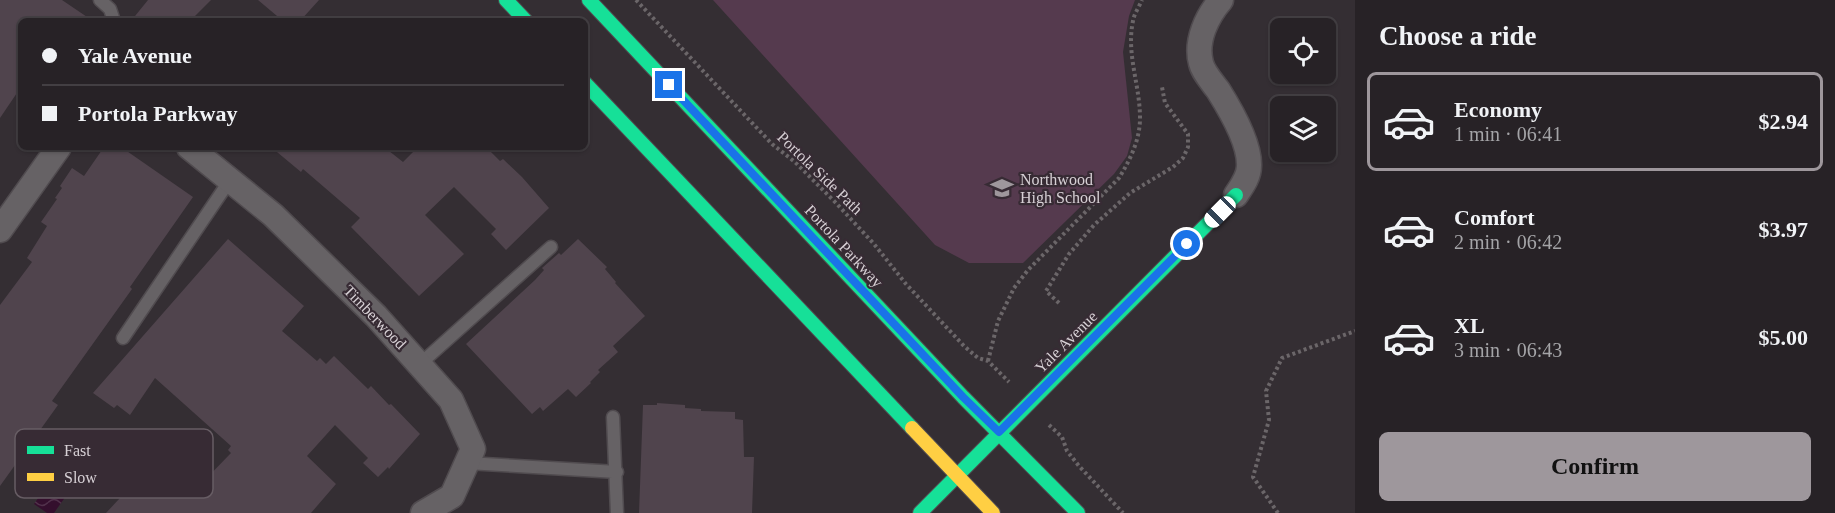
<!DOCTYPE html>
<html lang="en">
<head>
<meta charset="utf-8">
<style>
  body { margin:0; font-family:Georgia,serif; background:#2f2a2e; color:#f1f3f6; height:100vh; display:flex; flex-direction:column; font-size:22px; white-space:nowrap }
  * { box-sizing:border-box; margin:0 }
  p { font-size:20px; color:#a4a4a7 }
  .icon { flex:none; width:33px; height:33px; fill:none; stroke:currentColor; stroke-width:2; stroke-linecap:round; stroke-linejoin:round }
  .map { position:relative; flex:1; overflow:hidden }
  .sheet { display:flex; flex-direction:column; background:#272226; width:480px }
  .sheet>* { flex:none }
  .guide { position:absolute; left:18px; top:18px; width:570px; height:132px; border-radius:9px; box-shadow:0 2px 4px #0004,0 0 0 2px #433f43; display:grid; align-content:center; height:132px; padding:0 24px; background:#272226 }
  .tools { position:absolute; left:1270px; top:18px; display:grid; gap:12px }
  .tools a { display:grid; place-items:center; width:66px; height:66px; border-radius:9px; background:#272226; box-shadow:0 2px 4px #0004,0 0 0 2px #433f43; font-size:30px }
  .end { position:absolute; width:27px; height:27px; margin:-14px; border:8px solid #1a73e8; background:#fff; box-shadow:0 0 0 3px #fff }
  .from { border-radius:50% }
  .car { position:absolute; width:18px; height:36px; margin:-18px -9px; border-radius:8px; box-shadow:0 0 4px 2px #0007; background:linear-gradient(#fff 24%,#345 0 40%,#fff 0 76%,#345 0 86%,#fff 0) }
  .guide b { display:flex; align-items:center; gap:21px; height:57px; font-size:22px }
  .guide b+b { border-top:2px solid #433f43 }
  .guide i { width:15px; height:15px; background:#f1f3f6 }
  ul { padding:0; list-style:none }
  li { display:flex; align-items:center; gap:18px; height:99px; margin:0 12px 9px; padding:0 12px; border:3px solid transparent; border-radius:9px }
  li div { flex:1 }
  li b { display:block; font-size:22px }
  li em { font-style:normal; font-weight:800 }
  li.active { border-color:#9e979c }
  li>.icon { width:54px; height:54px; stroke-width:1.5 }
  h2 { padding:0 24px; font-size:27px; line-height:72px }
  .action { display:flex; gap:12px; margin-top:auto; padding:12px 24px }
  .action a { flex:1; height:69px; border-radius:9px; background:#9e979c; color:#111; font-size:24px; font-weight:800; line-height:69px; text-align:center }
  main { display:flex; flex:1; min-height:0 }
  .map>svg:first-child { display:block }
  .green { fill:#553a4e }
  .water { fill:url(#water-waves) }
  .building { fill:#50444d }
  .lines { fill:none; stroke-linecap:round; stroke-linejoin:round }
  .lane-casing { stroke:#504b4f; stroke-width:15 }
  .street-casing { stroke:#504b4f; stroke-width:27 }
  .fast-casing { stroke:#504b4f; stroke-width:16 }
  .slow-casing { stroke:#504b4f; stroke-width:16 }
  .path { stroke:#6b6669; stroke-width:4; stroke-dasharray:3 3; stroke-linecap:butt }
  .lane { stroke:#666265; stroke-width:12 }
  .street { stroke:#666265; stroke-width:24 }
  .fast { stroke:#16e098; stroke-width:14 }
  .slow { stroke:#ffcf43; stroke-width:14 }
  .route { stroke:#1a73e8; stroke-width:8 }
  .labels { text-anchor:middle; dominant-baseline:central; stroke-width:4.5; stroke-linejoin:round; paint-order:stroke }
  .street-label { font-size:16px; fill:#d7d0d5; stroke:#372b34 }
  .poi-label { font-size:16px; fill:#d7d0d5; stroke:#372b34; text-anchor:start }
  .key { fill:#372b34; stroke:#675d64; stroke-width:1.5 }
  .key-label { font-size:16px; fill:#d7d0d5 }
</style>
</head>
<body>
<main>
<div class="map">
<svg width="1355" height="513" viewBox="0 0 1355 513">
  <defs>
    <pattern id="water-waves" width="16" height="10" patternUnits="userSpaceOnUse" patternTransform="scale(1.5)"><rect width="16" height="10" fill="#340f2d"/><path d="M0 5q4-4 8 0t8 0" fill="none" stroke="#51314b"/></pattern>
  </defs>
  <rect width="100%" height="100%" fill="#342e33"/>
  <path class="green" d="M713 0H1135L1129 16 1123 52 1132 138 1127 156 1114 174 1023 263H969L935 245Z"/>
  <path class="water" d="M72 449 90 462 54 513H47L34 504Z"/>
  <path class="building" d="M0 0H62L93 21H21V87L0 118Z
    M148 0H211L190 21H131Z
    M258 0H319L300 21H283Z
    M104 147H121L193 197 130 287 132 289 52 401 58 405 0 486V305L32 262 27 258 47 226 41 222 57 199 55 198 62 188 60 186 72 168 84 176Z
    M271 147H384L403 162 418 147H486L500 161 503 159 522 177 549 208 506 250 491 234 496 229 454 187 425 215 464 254 419 296 351 227 360 218 303 169 301 172Z
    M228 239 304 306 282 331 317 361 320 358 326 364 334 356 368 389 371 386 389 405 391 404 420 434 389 469 388 467 378 477 363 463 368 458 335 425 307 456 336 484 311 513H106L133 484 139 489 150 477 152 479 164 465 171 471 177 464 200 485 231 453 228 450 231 446 155 378 130 415 117 405 114 408 93 393Z
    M578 239 607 267 605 269 616 282 615 283 645 316 613 346 618 352 598 370 600 372 590 382 591 383 576 397 568 389 543 411 540 407 532 414 466 344 535 280 544 270 542 268 559 253 561 255Z
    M657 403 685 405V408L701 409V411L735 412V419L743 420 744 457H754L752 513H639L643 405H657Z"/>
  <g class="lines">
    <g class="lane-casing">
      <path id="lane" d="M100 0 110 9 114 21
        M123 338 230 180
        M420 364 551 247
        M613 417 617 513
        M467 463 617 472"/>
    </g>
    <g class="street-casing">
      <path id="street" d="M1221 0C1207 16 1195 41 1201 63 1203 72 1212 82 1218 90 1230 109 1250 143 1249 166 1249 177 1242 186 1236 195
        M189 147 273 215 376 316 451 400 473 449 452 496 423 513
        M0 230 59 147"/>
    </g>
    <g class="fast-casing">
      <path id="fast" d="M506 0 526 21
        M589 0 963 397 1078 513
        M585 83 912 428
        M920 513 1236 195"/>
    </g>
    <g class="slow-casing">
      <path id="slow" d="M912 428 993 513"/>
    </g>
    <path class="path" d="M636 0 772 144 795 162 836 203 874 244 906 284 964 346 978 358 988 361 1009 382
      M1059 303 1046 291 1069 254 1094 225 1130 193 1173 167 1183 158 1188 147V134L1165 103 1162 87
      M988 361 998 321 1014 288 1028 270 1119 178C1130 160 1140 140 1140 118 1140 85 1126 54 1133 21 1134 14 1139 7 1142 0
      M1049 425 1062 437 1067 451 1079 466 1123 513
      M1278 513 1253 477 1269 420 1266 391 1282 358 1355 331"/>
    <use href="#lane" class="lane"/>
    <use href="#street" class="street"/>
    <use href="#fast" class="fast"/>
    <use href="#slow" class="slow"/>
  </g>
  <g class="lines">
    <path class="route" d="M669 85 963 397 999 432 1187 244"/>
  </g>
  <defs>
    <g id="school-bare" transform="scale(1.8)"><path d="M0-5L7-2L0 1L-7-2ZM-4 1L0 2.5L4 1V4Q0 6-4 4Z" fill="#9e979c" stroke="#372b34" stroke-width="2.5" paint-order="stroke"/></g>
  </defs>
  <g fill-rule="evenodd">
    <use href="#school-bare" x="1002" y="188"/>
  </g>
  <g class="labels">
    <g class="street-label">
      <text transform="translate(820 173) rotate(44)">Portola Side Path</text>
      <text transform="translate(844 246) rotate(47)">Portola Parkway</text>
      <text transform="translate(375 317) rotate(46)">Timberwood</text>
      <text transform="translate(1066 342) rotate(-45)">Yale Avenue</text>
    </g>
    <g class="poi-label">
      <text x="1020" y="179">Northwood<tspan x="1020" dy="18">High School</tspan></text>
    </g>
  </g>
  <rect x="15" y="429" width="198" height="69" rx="9" class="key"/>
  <rect x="27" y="446" width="27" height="8" fill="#16e098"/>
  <rect x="27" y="473" width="27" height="8" fill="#ffcf43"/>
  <g class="key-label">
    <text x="64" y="456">Fast</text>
    <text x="64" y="483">Slow</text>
  </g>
</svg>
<div class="tools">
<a><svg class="icon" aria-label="locate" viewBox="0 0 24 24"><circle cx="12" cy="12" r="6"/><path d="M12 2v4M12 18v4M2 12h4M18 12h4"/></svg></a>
<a><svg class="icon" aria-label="layers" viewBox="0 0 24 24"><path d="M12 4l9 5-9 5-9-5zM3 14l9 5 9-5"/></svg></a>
</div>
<i class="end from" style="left:1187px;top:244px"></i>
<i class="end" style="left:669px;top:85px"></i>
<i class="car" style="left:1220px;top:212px;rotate:225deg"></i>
<div class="guide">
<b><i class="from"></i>Yale Avenue</b>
<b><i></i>Portola Parkway</b>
</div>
</div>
<section class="sheet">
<h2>Choose a ride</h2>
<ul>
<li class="active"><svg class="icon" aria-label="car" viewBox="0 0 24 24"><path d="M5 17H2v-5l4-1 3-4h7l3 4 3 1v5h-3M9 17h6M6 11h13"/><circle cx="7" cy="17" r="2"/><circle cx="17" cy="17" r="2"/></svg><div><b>Economy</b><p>1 min · 06:41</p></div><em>$2.94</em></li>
<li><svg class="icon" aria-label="car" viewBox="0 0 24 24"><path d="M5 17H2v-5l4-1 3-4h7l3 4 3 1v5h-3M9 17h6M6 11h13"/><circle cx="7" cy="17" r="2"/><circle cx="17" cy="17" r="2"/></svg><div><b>Comfort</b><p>2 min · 06:42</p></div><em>$3.97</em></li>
<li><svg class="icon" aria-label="car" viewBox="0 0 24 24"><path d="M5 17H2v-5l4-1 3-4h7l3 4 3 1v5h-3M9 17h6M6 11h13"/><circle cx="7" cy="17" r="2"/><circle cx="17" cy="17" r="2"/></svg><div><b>XL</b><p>3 min · 06:43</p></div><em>$5.00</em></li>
</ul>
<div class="action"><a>Confirm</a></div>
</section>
</main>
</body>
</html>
